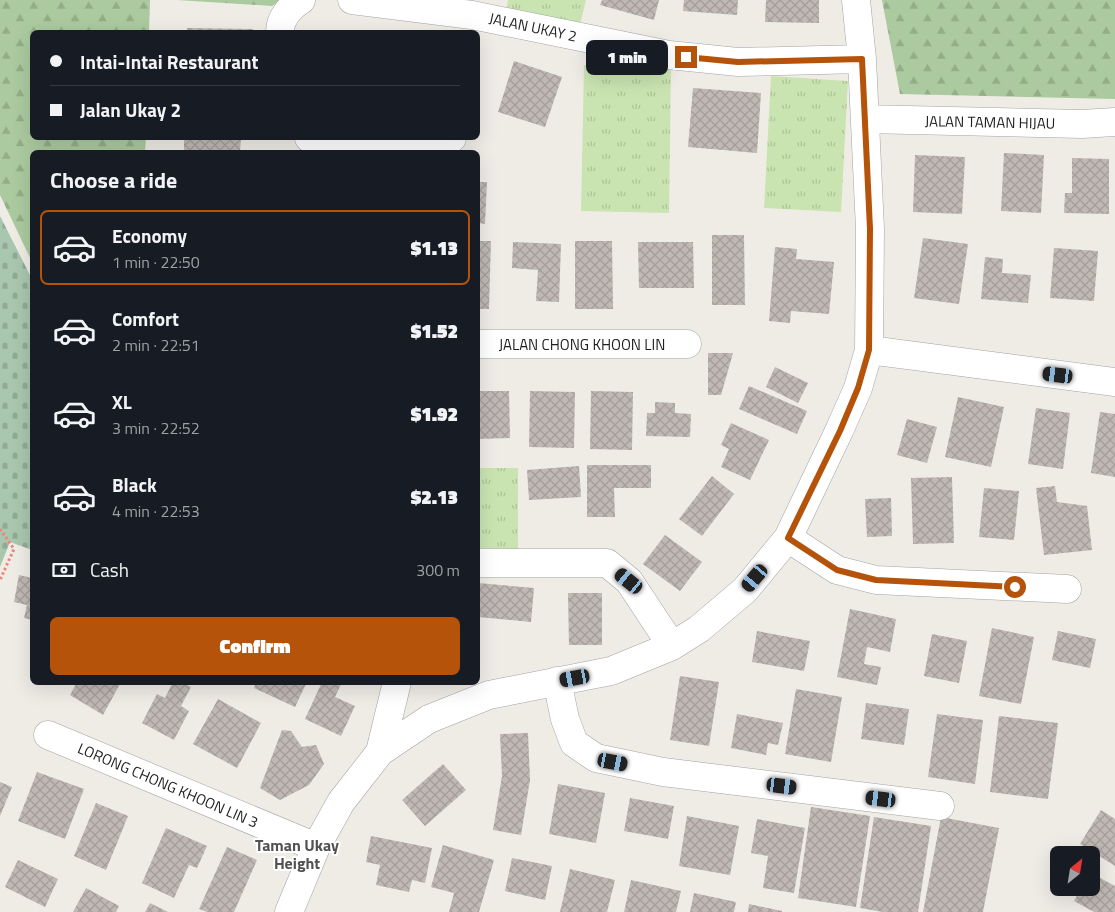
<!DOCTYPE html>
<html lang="en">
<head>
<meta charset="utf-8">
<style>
  body { margin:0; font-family:"Titillium Web",sans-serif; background:#242831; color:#f1f3f6; height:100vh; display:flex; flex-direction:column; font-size:19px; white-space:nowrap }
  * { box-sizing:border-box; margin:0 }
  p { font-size:16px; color:#9ea1a6 }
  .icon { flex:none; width:28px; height:28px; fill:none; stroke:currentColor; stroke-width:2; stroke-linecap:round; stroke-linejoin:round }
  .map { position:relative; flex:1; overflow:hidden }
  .panel { position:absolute; left:30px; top:150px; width:450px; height:535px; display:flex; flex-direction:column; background:#171b24; border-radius:8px; box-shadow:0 5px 20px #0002 }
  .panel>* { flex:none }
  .guide { position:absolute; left:30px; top:30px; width:450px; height:110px; border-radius:8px; box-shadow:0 5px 20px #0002; display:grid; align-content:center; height:110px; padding:0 20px; background:#171b24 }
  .needle { width:32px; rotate:30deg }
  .fabs { position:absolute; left:1050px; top:846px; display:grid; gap:10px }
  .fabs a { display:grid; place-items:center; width:50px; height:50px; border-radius:8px; background:#171b24; box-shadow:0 5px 20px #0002; font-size:25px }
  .end { position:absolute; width:22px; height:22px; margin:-11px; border:6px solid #b45309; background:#fff; box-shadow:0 0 0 2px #fff }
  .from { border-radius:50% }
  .bubble { position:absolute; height:35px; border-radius:8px; background:#171b24; box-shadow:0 5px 20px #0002; font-size:16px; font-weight:800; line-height:35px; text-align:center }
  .car { position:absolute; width:15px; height:30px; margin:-15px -8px; border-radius:6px; box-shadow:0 0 4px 1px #0007; background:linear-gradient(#222 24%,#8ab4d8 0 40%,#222 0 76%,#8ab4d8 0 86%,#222 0) }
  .guide b { display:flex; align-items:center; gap:18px; height:48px; font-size:19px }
  .guide b+b { border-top:1px solid #363941 }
  .guide i { width:12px; height:12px; background:#f1f3f6 }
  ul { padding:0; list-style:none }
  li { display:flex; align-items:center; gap:15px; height:75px; margin:0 10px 8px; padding:0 10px; border:2px solid transparent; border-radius:8px }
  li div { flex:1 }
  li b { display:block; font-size:19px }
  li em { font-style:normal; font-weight:800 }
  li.on { border-color:#b45309 }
  li>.icon { width:45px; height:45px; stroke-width:1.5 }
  h2 { padding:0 20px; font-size:22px; line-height:60px }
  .pay { display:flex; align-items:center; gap:12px; height:55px; padding:0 20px; font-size:19px }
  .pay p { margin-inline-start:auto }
  .button { display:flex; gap:10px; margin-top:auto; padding:10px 20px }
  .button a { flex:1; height:58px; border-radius:8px; background:#b45309; color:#fff; font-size:20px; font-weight:800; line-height:58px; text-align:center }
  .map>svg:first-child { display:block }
  .grass { fill:url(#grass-tufts) }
  .forest { fill:url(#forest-firs) }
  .cemetery { fill:url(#cemetery-stones) }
  .building { fill:url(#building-cross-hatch) }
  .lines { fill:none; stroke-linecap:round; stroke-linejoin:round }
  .minor-casing { stroke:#a3a3a3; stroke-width:29 }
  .path { stroke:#ed8579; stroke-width:3; stroke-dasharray:2.5 2.5; stroke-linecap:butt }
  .minor { stroke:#fff; stroke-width:28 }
  .route { stroke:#b45309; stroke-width:6 }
  .labels { text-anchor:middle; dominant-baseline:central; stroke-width:4; stroke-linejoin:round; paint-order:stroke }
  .street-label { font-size:15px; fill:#1f1f1f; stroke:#fff }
  .neighbourhood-label { font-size:16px; font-weight:bold; fill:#525252; stroke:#fff }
</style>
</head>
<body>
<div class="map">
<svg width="1115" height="912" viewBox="0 0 1115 912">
  <defs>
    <pattern id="grass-tufts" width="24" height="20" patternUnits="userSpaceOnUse" patternTransform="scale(1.25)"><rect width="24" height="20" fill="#cae4b1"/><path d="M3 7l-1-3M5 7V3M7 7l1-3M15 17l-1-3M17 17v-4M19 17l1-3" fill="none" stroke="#adc398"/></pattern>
    <pattern id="forest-firs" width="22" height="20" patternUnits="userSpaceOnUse" patternTransform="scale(1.25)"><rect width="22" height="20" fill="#abca9f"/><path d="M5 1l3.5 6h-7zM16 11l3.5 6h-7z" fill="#93ad88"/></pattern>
    <pattern id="cemetery-stones" width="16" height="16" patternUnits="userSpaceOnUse" patternTransform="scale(1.25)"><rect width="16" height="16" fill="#a9c6ae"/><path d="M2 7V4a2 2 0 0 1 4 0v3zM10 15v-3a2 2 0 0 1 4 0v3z" fill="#91aa95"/></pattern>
    <pattern id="building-cross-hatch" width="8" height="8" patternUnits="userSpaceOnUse" patternTransform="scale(1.25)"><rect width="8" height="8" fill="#bfb8b3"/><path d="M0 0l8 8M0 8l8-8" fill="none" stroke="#a49e9a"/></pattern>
  </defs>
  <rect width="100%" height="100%" fill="#efece6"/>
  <path class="grass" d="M508 0H586L579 29 506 11Z
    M584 65 671 68 669 213 581 211Z
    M771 76 848 81 841 212 764 208Z
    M478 468H518V549L478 548Z"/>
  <path class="forest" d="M0 0H150L149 32H32V138H146L145 152H32V262L0 195Z
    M177 0H282L272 6Z
    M882 0H1115V99L900 94Z"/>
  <path class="cemetery" d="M0 216 32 279V550L10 542 0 567Z"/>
  <path class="building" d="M602 0H659L654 20 600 5Z
    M684 0H738L737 15 683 11Z
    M766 0H819V23L765 22Z
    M187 28 253 29V32H187Z
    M514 61 562 77 545 127 498 112Z
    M693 88 761 93 757 153 688 147Z
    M184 138H241L240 152 184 150Z
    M1004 153 1044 155 1041 213 1001 211Z
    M915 155 965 157 962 214 913 212Z
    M1072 158 1109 159V214L1064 213 1065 193H1072Z
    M478 182H487L485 224 478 223Z
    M712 235H744L745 305H712Z
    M923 238 968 244 959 304 914 298Z
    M478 241H491L489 309H478Z
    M575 241H612L613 309H575Z
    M513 242 561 244 559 302 536 301 538 270 512 268Z
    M638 242H693L694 288H639Z
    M775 247 797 249 796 259 834 262 829 314 791 311 790 323 769 321Z
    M1054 248 1098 251 1094 301 1050 298Z
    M985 257 1003 259 1002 273 1031 275 1028 303 981 299Z
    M708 353H733L721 395H708Z
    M775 367 808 383 798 403 766 387Z
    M749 386 807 411 797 434 739 409Z
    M478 391H509L510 438 478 439Z
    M530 391 575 392 574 448 529 447Z
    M591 391 633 392 632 450 590 449Z
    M958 397 1004 407 991 467 945 457Z
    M655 402 675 403V413L691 414 690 437 646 436 647 413H655Z
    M1036 408 1070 413 1063 469 1028 464Z
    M1100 412 1115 414V477L1091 473Z
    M907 419 937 427 927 463 897 455Z
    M731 423 769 440 750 480 721 467 729 449 721 445Z
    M587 465H651V488H614L615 517H587Z
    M579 466 581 497 529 500 527 470Z
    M712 476 734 494 702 536 679 519Z
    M952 477 954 543 913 544 911 478Z
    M1055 486 1057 502 1087 506 1092 550 1044 555 1036 488Z
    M984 488 1019 491 1014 540 979 537Z
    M891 498 892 536 867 537 865 499Z
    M665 535 702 562 680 591 643 564Z
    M19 575 32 578V620L24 618 27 605 14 602Z
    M478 583 534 588 531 622 478 617Z
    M568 593H602V645H569Z
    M850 609 896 619 890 652 867 647 864 664 881 667 877 685 837 677Z
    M992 628 1034 637 1021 704 979 696Z
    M757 631 810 641 804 671 752 662Z
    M1058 631 1096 639 1090 668 1052 660Z
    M932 634 967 641 959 683 924 676Z
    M680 676 719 682 709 746 670 740Z
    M77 682H121L103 715 70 695Z
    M173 682H181L191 687 181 706 189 711 174 740 142 723 157 694 165 698Z
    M256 682H307L295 707 254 688Z
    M322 682H342L335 697 355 706 341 736 305 719Z
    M796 689 842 697 831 762 785 754Z
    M218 699 261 723 237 768 193 744Z
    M866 703 909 709 904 745 861 739Z
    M737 714 783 723 778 745 768 743 766 755 731 748Z
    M937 714 983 720 975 784 928 777Z
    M999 716 1058 723 1048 799 990 792Z
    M282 730 291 731 302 747 316 745 324 764 309 785 280 800 260 788Z
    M528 733 530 780 521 835 493 830 502 776 500 734Z
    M443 764 466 790 425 826 402 800Z
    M37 772 84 789 65 839 18 821Z
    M0 782 12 787 0 816Z
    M558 784 605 793 596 843 549 834Z
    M630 798 674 806 668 839 624 831Z
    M96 803 128 816 106 870 74 856Z
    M811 807 870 816 856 907 798 898Z
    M1101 810 1115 819V866L1080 844Z
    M687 816 739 826 730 875 679 866Z
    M874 817 931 826 918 912H883L860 908Z
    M941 817 999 828 983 912H923Z
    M757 819 805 828 794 893 763 888 768 856 751 853Z
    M166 828 207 846 197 868 189 865 174 898 142 883Z
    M371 836 432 848 425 883 412 880 409 892 376 885 380 865 366 862Z
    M443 845 494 860 479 912H449L454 893 431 887Z
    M227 847 257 860 234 912H207L199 909Z
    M512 858 552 866 545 900 505 891Z
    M18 860 58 879 45 907 5 887Z
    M570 869 615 880 607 912H560Z
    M1091 873 1115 886V912H1094L1074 901 1081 888H1091Z
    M631 880 681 891 676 912H624Z
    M86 888 119 906 116 912H73Z
    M694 893 736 902 734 912H690Z
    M150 903 168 912H145Z
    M749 904 782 911V912H748Z"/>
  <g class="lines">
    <g class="minor-casing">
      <path id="minor" d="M352 0 472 15 669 55 738 62 862 59
        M280 32C280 18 290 7 301 0
        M865 119 1082 124 1115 122
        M309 138 442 145 452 138
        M478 344H687
        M869 350 1115 382
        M788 538 837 570 876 580 1067 589
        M478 563H607L629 581 672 646
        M557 681 565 719 574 743 596 758 663 772 940 806
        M48 735 316 847
        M380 752 429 719 489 695 611 671 672 646 699 629 745 590 788 538 839 431 858 388 869 350 870 229 862 59 856 0
        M289 912 316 847 341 802 380 752 397 682"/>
    </g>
    <path class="path" d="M0 529 14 549 0 580"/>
    <use href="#minor" class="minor"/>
  </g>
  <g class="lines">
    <path class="route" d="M686 57 738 62 862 59 870 229 869 350 858 388 840 431 788 538 837 570 876 580 1015 587"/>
  </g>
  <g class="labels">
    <g class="street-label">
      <text transform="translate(533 27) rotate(12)">JALAN UKAY 2</text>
      <text transform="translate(990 122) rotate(1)">JALAN TAMAN HIJAU</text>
      <text x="582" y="344">JALAN CHONG KHOON LIN</text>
      <text transform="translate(168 785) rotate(23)">LORONG CHONG KHOON LIN 3</text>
    </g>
    <g class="neighbourhood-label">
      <text x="297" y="845">Taman Ukay<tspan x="297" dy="18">Height</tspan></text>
    </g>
  </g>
</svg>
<div class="fabs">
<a><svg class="needle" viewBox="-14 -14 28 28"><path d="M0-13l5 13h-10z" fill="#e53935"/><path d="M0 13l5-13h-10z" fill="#9ea1a6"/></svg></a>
</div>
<i class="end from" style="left:1015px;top:587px"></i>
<i class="end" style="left:686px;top:57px"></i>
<div class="bubble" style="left:586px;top:40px;width:82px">1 min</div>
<i class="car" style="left:1058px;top:375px;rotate:277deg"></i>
<i class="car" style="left:755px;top:578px;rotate:220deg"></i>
<i class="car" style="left:629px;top:581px;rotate:309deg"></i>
<i class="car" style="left:575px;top:678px;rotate:260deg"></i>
<i class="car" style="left:613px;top:762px;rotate:101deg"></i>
<i class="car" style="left:782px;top:786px;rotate:97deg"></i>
<i class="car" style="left:881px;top:799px;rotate:277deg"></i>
<div class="guide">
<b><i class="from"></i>Intai-Intai Restaurant</b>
<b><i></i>Jalan Ukay 2</b>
</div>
<section class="panel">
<h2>Choose a ride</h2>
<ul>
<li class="on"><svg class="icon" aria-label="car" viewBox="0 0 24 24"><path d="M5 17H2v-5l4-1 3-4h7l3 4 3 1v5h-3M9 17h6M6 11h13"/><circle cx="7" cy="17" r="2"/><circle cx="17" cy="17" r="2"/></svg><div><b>Economy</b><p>1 min · 22:50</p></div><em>$1.13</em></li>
<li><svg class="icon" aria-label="car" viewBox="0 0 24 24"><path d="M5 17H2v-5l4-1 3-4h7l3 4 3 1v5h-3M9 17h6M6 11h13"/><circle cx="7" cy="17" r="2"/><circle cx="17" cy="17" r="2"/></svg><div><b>Comfort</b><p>2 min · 22:51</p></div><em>$1.52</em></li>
<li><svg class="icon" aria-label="car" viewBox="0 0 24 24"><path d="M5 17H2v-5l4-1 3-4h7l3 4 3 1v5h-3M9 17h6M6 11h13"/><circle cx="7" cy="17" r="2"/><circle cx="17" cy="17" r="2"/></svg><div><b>XL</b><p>3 min · 22:52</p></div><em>$1.92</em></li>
<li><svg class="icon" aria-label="car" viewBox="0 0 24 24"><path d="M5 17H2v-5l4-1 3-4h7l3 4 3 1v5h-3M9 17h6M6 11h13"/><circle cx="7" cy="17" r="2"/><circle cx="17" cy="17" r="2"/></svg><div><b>Black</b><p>4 min · 22:53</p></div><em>$2.13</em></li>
</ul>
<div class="pay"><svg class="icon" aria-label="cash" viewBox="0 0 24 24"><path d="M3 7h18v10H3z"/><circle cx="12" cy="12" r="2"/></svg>Cash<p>300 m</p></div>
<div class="button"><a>Confirm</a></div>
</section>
</div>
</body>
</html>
